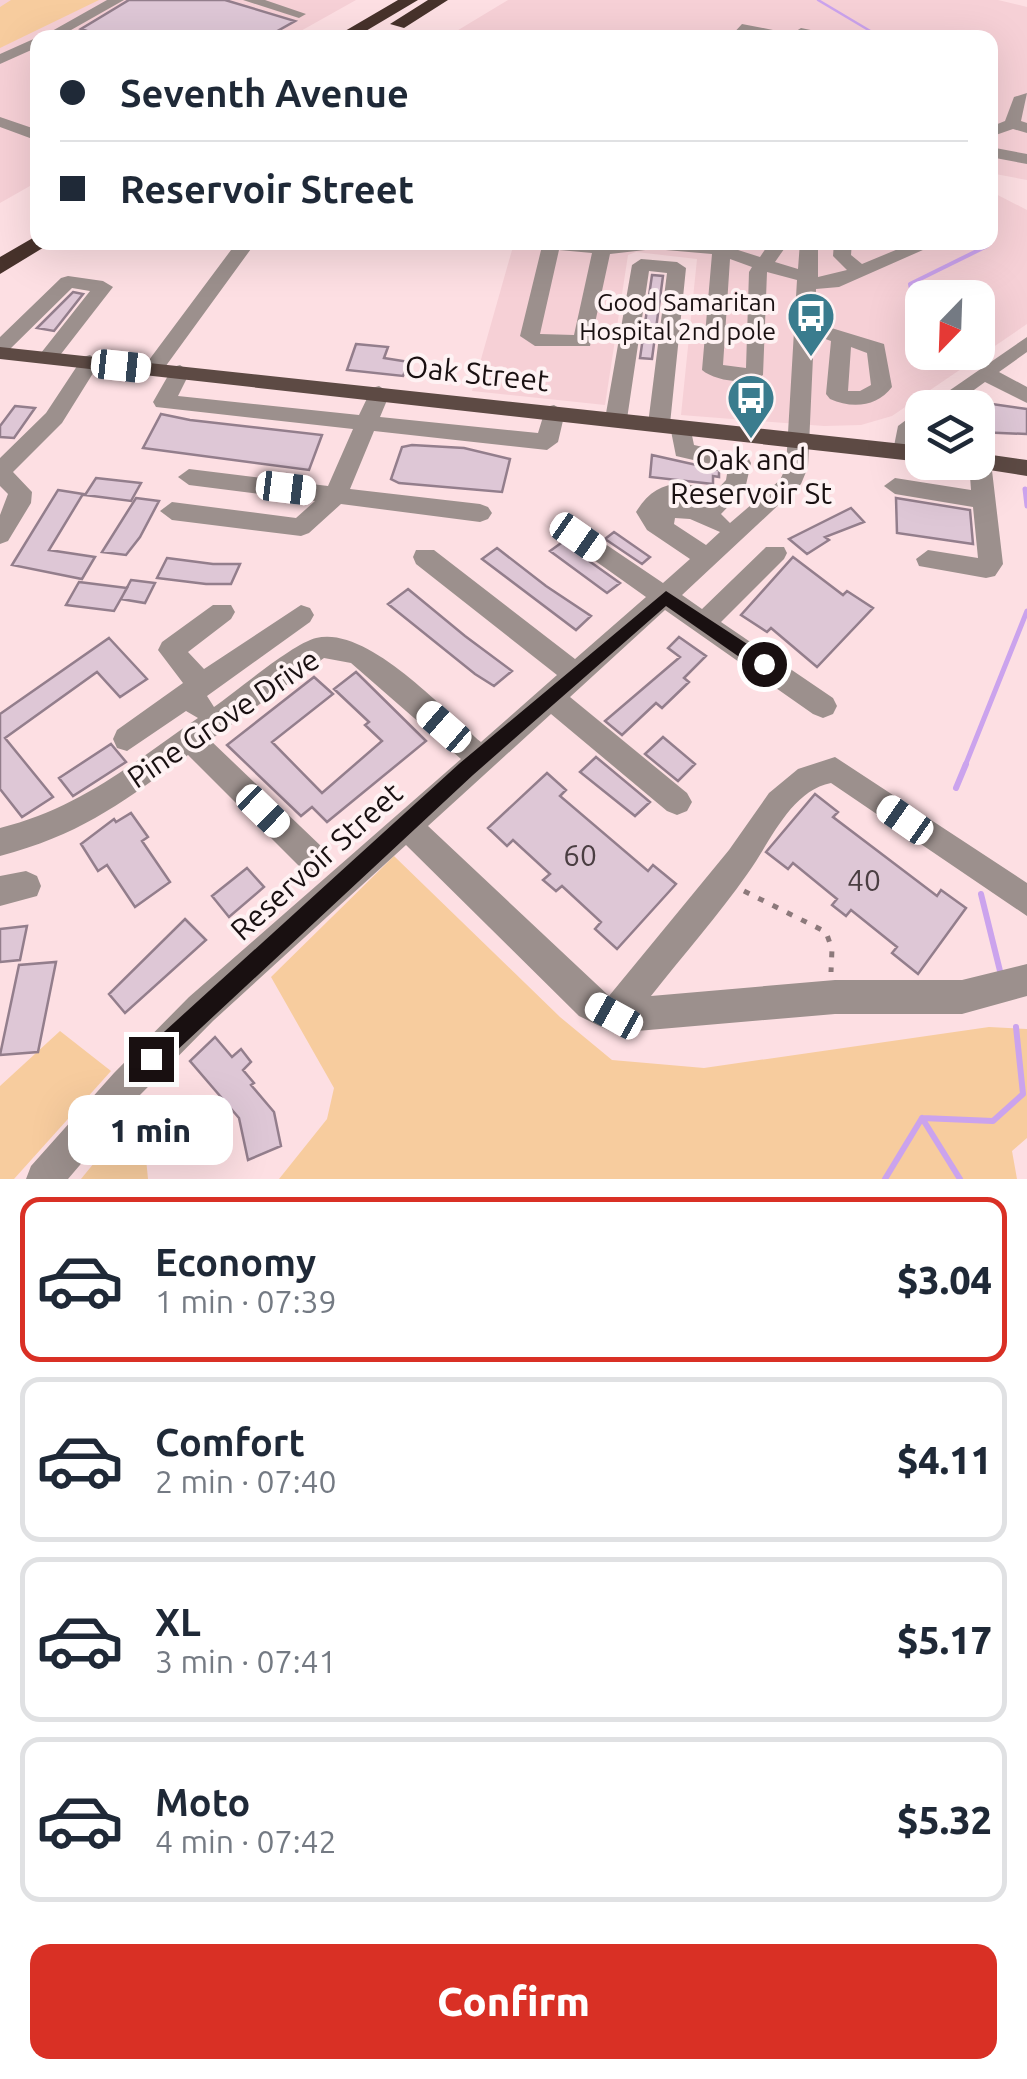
<!DOCTYPE html>
<html lang="en">
<head>
<meta charset="utf-8">
<style>
  body { margin:0; font-family:Ubuntu,sans-serif; background:#f2f2f3; color:#1f2937; height:100vh; display:flex; flex-direction:column; font-size:38px; white-space:nowrap }
  * { box-sizing:border-box; margin:0 }
  p { font-size:32px; color:#747a83 }
  .icon { flex:none; width:55px; height:55px; fill:none; stroke:currentColor; stroke-width:2; stroke-linecap:round; stroke-linejoin:round }
  .map { position:relative; height:1179px; overflow:hidden }
  .details { display:flex; flex-direction:column; background:#fff; flex:1 }
  .details>* { flex:none }
  .top-card { position:absolute; left:30px; top:30px; width:968px; height:220px; border-radius:20px; box-shadow:0 10px 40px #0002; display:grid; align-content:center; height:220px; padding:0 30px; background:#fff }
  .needle { width:65px; rotate:203deg }
  .fabs { position:absolute; left:905px; top:280px; display:grid; gap:20px }
  .fabs a { display:grid; place-items:center; width:90px; height:90px; border-radius:20px; background:#fff; box-shadow:0 10px 40px #0002; font-size:50px }
  .end { position:absolute; width:45px; height:45px; margin:-22px; border:12px solid #191011; background:#fff; box-shadow:0 0 0 5px #fff }
  .from { border-radius:50% }
  .bubble { position:absolute; height:70px; border-radius:20px; background:#fff; box-shadow:0 10px 40px #0002; font-size:32px; font-weight:800; line-height:70px; text-align:center }
  .car { position:absolute; width:30px; height:60px; margin:-30px -15px; border-radius:12px; box-shadow:0 0 8px 2px #0007; background:linear-gradient(#fff 24%,#345 0 40%,#fff 0 76%,#345 0 86%,#fff 0) }
  .top-card b { display:flex; align-items:center; gap:35px; height:95px; font-size:38px }
  .top-card b+b { border-top:2px solid #e0e1e3 }
  .top-card i { width:25px; height:25px; background:#1f2937 }
  ul { padding:18px 0 0; list-style:none }
  li { display:flex; align-items:center; gap:30px; height:165px; margin:0 20px 15px; padding:0 10px; border:5px solid #e0e1e3; border-radius:20px }
  li div { flex:1 }
  li b { display:block; font-size:38px }
  li em { font-style:normal; font-weight:800 }
  li.on { border-color:#d93025 }
  li>.icon { width:90px; height:90px; stroke-width:1.5 }
  .primary-button { display:flex; gap:20px; margin-top:auto; padding:20px 30px }
  .primary-button a { flex:1; height:115px; border-radius:20px; background:#d93025; color:#fff; font-size:40px; font-weight:800; line-height:115px; text-align:center }
  .map>svg:first-child { display:block }
  .built { fill:#f6d0d6; fill-rule:evenodd }
  .green { fill:#f7cc9e }
  .lines { fill:none; stroke-linecap:round; stroke-linejoin:round }
  .stream-far3 { stroke:#cba3ed; stroke-width:2.5 }
  .stream-far2 { stroke:#cba3ed; stroke-width:4 }
  .stream-far1 { stroke:#cba3ed; stroke-width:5 }
  .stream { stroke:#cba3ed; stroke-width:6 }
  .building { fill:#dec7d6; stroke:#937e8c; stroke-width:2.5 }
  .path { stroke:#8c797b; stroke-width:5; stroke-dasharray:6 10; stroke-linecap:butt }
  .minor { fill:#9c908d; fill-rule:evenodd }
  .major { fill:#5d4a44; fill-rule:evenodd }
  .highway { fill:#47322b; fill-rule:evenodd }
  .route { fill:#191011 }
  .labels { text-anchor:middle; dominant-baseline:central; stroke-width:8; stroke-linejoin:round; paint-order:stroke }
  .far-poi-label { font-size:25px; fill:#191011; stroke:#fef2f3; text-anchor:end }
  .street-label { font-size:30px; fill:#191011; stroke:#fef2f3 }
  .poi-label { font-size:30px; fill:#191011; stroke:#fef2f3 }
  .near-number-label { font-size:30px; fill:#4a3e42 }
</style>
</head>
<body>
<div class="map">
<svg width="1027" height="1179" viewBox="0 0 1027 1179">
  <rect width="100%" height="100%" fill="#fddfe3"/>
  <path class="built" d="M0 0H356L290 37 38 38 37 182 0 203Z
    M508 0H998L1027 7V180L990 173V38H445Z
    M990 191 1027 210V324L892 416 861 425 824 426 681 415 697 259 636 252 628 255 605 405 472 391 514 243 990 242ZM922 298H978V352H922Z"/>
  <path class="green" d="M11 0H99L0 48V7Z
    M394 856 560 1017 612 1060 704 1068 989 1027 1027 1029V1138L1012 1151 1017 1179H279L327 1119 334 1088 271 977Z
    M60 1031 111 1071 14 1179H0V1086Z
    M134 1114 144 1138 148 1179H81Z"/>
  <g class="lines">
    <path class="stream-far3" d="M818 0 882 38"/>
    <path class="stream-far2" d="M922 319 916 314 910 284 987 246V242
      M964 352 978 364"/>
    <path class="stream-far1" d="M1025 489 1027 506
      M965 766 1027 611"/>
    <path class="stream" d="M956 788 966 764
      M981 894 1001 975
      M922 1118 960 1179
      M885 1179 922 1118 993 1121 1023 1094 1016 1027"/>
  </g>
  <path class="building" d="M225 0 295 21 265 38H107L81 29 129 0Z
    M652 275 663 276 652 359 640 358Z
    M73 292 83 294 54 331 37 328Z
    M356 344 388 347 384 358 409 362 403 376 347 370Z
    M978 402 1027 409V434L978 432Z
    M15 406 35 408 14 438 0 437V426Z
    M161 414 190 420 322 435 309 470 143 448Z
    M412 445 464 448 510 459 502 492 399 483 391 479 402 447Z
    M652 455 719 470V477L713 476V484L650 477Z
    M96 478 141 483 131 501 85 495Z
    M58 490 83 494 49 550 95 557 82 579 12 565Z
    M136 498 159 501 140 537 126 555 102 552Z
    M896 498 970 510 973 544 897 533Z
    M851 508 864 522 825 537 829 540 807 554 789 539Z
    M614 532 650 557 642 564 605 539Z
    M564 541 568 546 620 583 607 593 550 551Z
    M497 548 546 586 591 616 576 630 482 559Z
    M793 557 843 595 847 591 873 608 817 667 771 628 767 632 741 615Z
    M167 558 213 564H240L231 584H206L157 578Z
    M131 580 155 583 145 603 121 599Z
    M79 582 127 588 114 611 66 605Z
    M408 589 465 636 512 671 494 686 475 674 388 604Z
    M679 637 706 656 684 678 689 682 662 708 656 703 622 735 605 721 680 657 668 648Z
    M109 638 147 679 120 697 97 672 5 738 53 797 22 817 0 789V714Z
    M356 672 426 741 327 822 312 807 301 816 227 745 314 677 333 694 272 742 322 793 382 741 365 725 369 722 334 689Z
    M663 737 695 764 678 781 645 754Z
    M111 744 126 762 73 796 59 778Z
    M596 757 650 802 635 816 580 772Z
    M547 773 566 790 560 796 648 871 653 865 676 884 617 949 595 929 601 922 562 886 556 891 543 880 550 874 513 840 507 846 488 828Z
    M815 794 838 812 833 817 937 896 941 890 966 908 918 974 892 953 897 947 851 910 846 916 832 905 837 899 793 863 788 869 766 852Z
    M131 813 148 837 142 841 170 882 135 907 107 865 98 871 81 844 114 819 116 822Z
    M247 868 264 887 229 917 212 896Z
    M185 919 206 940 125 1013 109 994Z
    M27 926 20 960 0 962V929Z
    M56 962 38 1052 0 1055 19 965Z
    M215 1037 232 1057 241 1049 251 1062 243 1070 254 1083 251 1085 274 1112 281 1146 248 1160 239 1118 190 1061Z"/>
  <g class="lines">
    <path class="path" d="M744 891 826 932 832 949 831 972"/>
    <path class="minor" d="M107 0H124L64 34 52 31Z
      M243 0H265L306 14 299 18Z
      M742 24 773 30 775 33 772 38 746 33 743 38H729Z
      M801 28 835 35 837 38H785Z
      M38 37V47L0 64V54Z
      M1027 93 1021 121 1027 123V133L1013 129 990 137V127L1005 121 1014 97Z
      M0 117 38 130V141L0 127Z
      M990 147 1027 154V164L990 157Z
      M237 242H256L160 374H146V364Z
      M543 242H713L760 257 770 242H789L775 262 798 269 800 242H818V277L847 270 833 256 834 242H852L851 255 862 264 915 242H941L839 287 816 289 815 323 884 344 892 387C877 407 852 409 830 399L826 394 831 341 814 335 808 467 801 484 682 595 702 609 766 547H784L787 553 784 559 721 622 833 698 837 706 833 714 823 718 813 714 665 610 570 697 687 793 692 802 687 811 677 815 667 811 551 714 428 826 609 996 729 850 769 793 798 769 835 757 1027 883V916L831 783C790 791 770 843 748 873 718 916 683 955 651 996L835 980H962L1027 964V996L962 1014H835L614 1033 579 1016 406 845 213 1021 138 1097 68 1179H26L31 1166 114 1073 189 997 461 759 351 663 324 658 210 740 323 848 327 858 323 868 312 872 301 868 188 755C120 804 82 834 0 856V828C80 808 131 764 198 718L186 711 127 751 117 748 113 739 117 730 183 683 158 650 162 642 213 605H231L235 612 231 619 188 652 204 669 301 605 310 608 314 615 310 622 207 696 214 707C237 691 292 644 316 638 367 625 444 710 481 742L557 675 416 564 413 557 416 550H434L575 659 646 597 570 543 566 537 570 531H586L663 583 690 559 647 530 636 512C655 480 682 478 714 493L726 480 728 468 676 456 670 426 673 421H689L694 445 748 457 751 463 745 489 721 514 730 523 780 480 786 467 797 280 767 272 763 375C748 386 715 381 702 370L712 254 654 249 610 254 590 346H535L520 336ZM559 250 592 253 574 335 540 334ZM730 259 752 267 749 272 746 368 723 365ZM851 347 867 353 871 385 860 391H848ZM675 518 690 519 720 532 706 545 674 524Z
      M641 259 677 262 686 268 670 424 659 431 648 424 667 273 649 271 627 419 616 426 605 419 632 265Z
      M68 276 103 281 113 287 54 363H40L37 358 90 291 72 288 7 352 0 354V337L61 278Z
      M1027 337V352L999 372 1027 387V403L985 382 949 408H924Z
      M90 355 100 362 62 423 13 472 32 492 31 503 8 541 0 544V515L8 494 0 486V458L46 413 83 357Z
      M180 365 190 372 178 396 359 415 372 388 379 386 390 393 380 417 538 433 546 407 554 405 565 412 558 442 547 450 374 431 350 489 480 504 488 507 492 513 488 519 480 522 341 504 309 533 301 536 172 520 160 511 172 502 296 518 315 501 189 485 178 477 189 469 328 486 353 429 156 407 153 402 173 367Z
      M922 408C923 423 919 442 912 456H896L893 451 898 426Z
      M978 455 988 456 991 462 1003 564 995 576 986 578 919 566 916 559 928 550 978 558 973 507 895 494 884 486 895 478 971 490 969 462H978Z
      M26 871 37 876 41 886 37 896 0 906V876Z"/>
    <path class="major" d="M0 347 922 446V462L0 359Z
      M978 453 1027 460V476L970 467 968 462H978Z"/>
    <path class="highway" d="M398 0H418L354 38H333Z
      M428 0H448L404 28 390 24Z
      M38 235V242H48L46 246 0 274V257Z"/>
  </g>
  <path class="route" d="M666 591 770 659V670H758L666 606 473 775 159 1067H143V1051L460 763Z"/>
  <defs>
    <g id="bus-pin" transform="scale(2.5)"><path d="M0 17L-7.5 6A9.5 9.5 0 1 1 7.5 6Z" fill="#3a7c8e" stroke="#fef2f3"/><path d="M-5-6H5V4H4V6H2V4H-2V6H-4V4H-5ZM-3.5-4V0h7V-4ZM-3.5 1.2v1.5H-2V1.2ZM2 1.2v1.5H3.5V1.2Z" fill="#fff"/></g>
  </defs>
  <g fill-rule="evenodd">
    <use href="#bus-pin" x="811" y="316"/>
    <use href="#bus-pin" x="751" y="398"/>
  </g>
  <g class="labels">
    <g class="far-poi-label">
      <text x="776" y="302">Good Samaritan<tspan x="776" dy="29">Hospital 2nd pole</tspan></text>
    </g>
    <g class="street-label">
      <text transform="translate(477 373) rotate(6)">Oak Street</text>
      <text transform="translate(223 718) rotate(-34)">Pine Grove Drive</text>
      <text transform="translate(316 861) rotate(-42)">Reservoir Street</text>
    </g>
    <g class="poi-label">
      <text x="751" y="459">Oak and<tspan x="751" dy="34">Reservoir St</tspan></text>
    </g>
    <g class="near-number-label">
      <text x="580" y="855">60</text>
      <text x="864" y="880">40</text>
    </g>
  </g>
</svg>
<div class="fabs">
<a><svg class="needle" viewBox="-14 -14 28 28"><path d="M0-13l5 13h-10z" fill="#e53935"/><path d="M0 13l5-13h-10z" fill="#747a83"/></svg></a>
<a><svg class="icon" aria-label="layers" viewBox="0 0 24 24"><path d="M12 4l9 5-9 5-9-5zM3 14l9 5 9-5"/></svg></a>
</div>
<i class="end from" style="left:764px;top:664px"></i>
<i class="end" style="left:151px;top:1059px"></i>
<div class="bubble" style="left:68px;top:1095px;width:165px">1 min</div>
<i class="car" style="left:121px;top:366px;rotate:96deg"></i>
<i class="car" style="left:286px;top:488px;rotate:97deg"></i>
<i class="car" style="left:578px;top:537px;rotate:125deg"></i>
<i class="car" style="left:444px;top:727px;rotate:311deg"></i>
<i class="car" style="left:263px;top:811px;rotate:134deg"></i>
<i class="car" style="left:905px;top:820px;rotate:305deg"></i>
<i class="car" style="left:614px;top:1016px;rotate:299deg"></i>
<div class="top-card">
<b><i class="from"></i>Seventh Avenue</b>
<b><i></i>Reservoir Street</b>
</div>
</div>
<section class="details">
<ul>
<li class="on"><svg class="icon" aria-label="car" viewBox="0 0 24 24"><path d="M5 17H2v-5l4-1 3-4h7l3 4 3 1v5h-3M9 17h6M6 11h13"/><circle cx="7" cy="17" r="2"/><circle cx="17" cy="17" r="2"/></svg><div><b>Economy</b><p>1 min · 07:39</p></div><em>$3.04</em></li>
<li><svg class="icon" aria-label="car" viewBox="0 0 24 24"><path d="M5 17H2v-5l4-1 3-4h7l3 4 3 1v5h-3M9 17h6M6 11h13"/><circle cx="7" cy="17" r="2"/><circle cx="17" cy="17" r="2"/></svg><div><b>Comfort</b><p>2 min · 07:40</p></div><em>$4.11</em></li>
<li><svg class="icon" aria-label="car" viewBox="0 0 24 24"><path d="M5 17H2v-5l4-1 3-4h7l3 4 3 1v5h-3M9 17h6M6 11h13"/><circle cx="7" cy="17" r="2"/><circle cx="17" cy="17" r="2"/></svg><div><b>XL</b><p>3 min · 07:41</p></div><em>$5.17</em></li>
<li><svg class="icon" aria-label="car" viewBox="0 0 24 24"><path d="M5 17H2v-5l4-1 3-4h7l3 4 3 1v5h-3M9 17h6M6 11h13"/><circle cx="7" cy="17" r="2"/><circle cx="17" cy="17" r="2"/></svg><div><b>Moto</b><p>4 min · 07:42</p></div><em>$5.32</em></li>
</ul>
<div class="primary-button"><a>Confirm</a></div>
</section>
</body>
</html>
